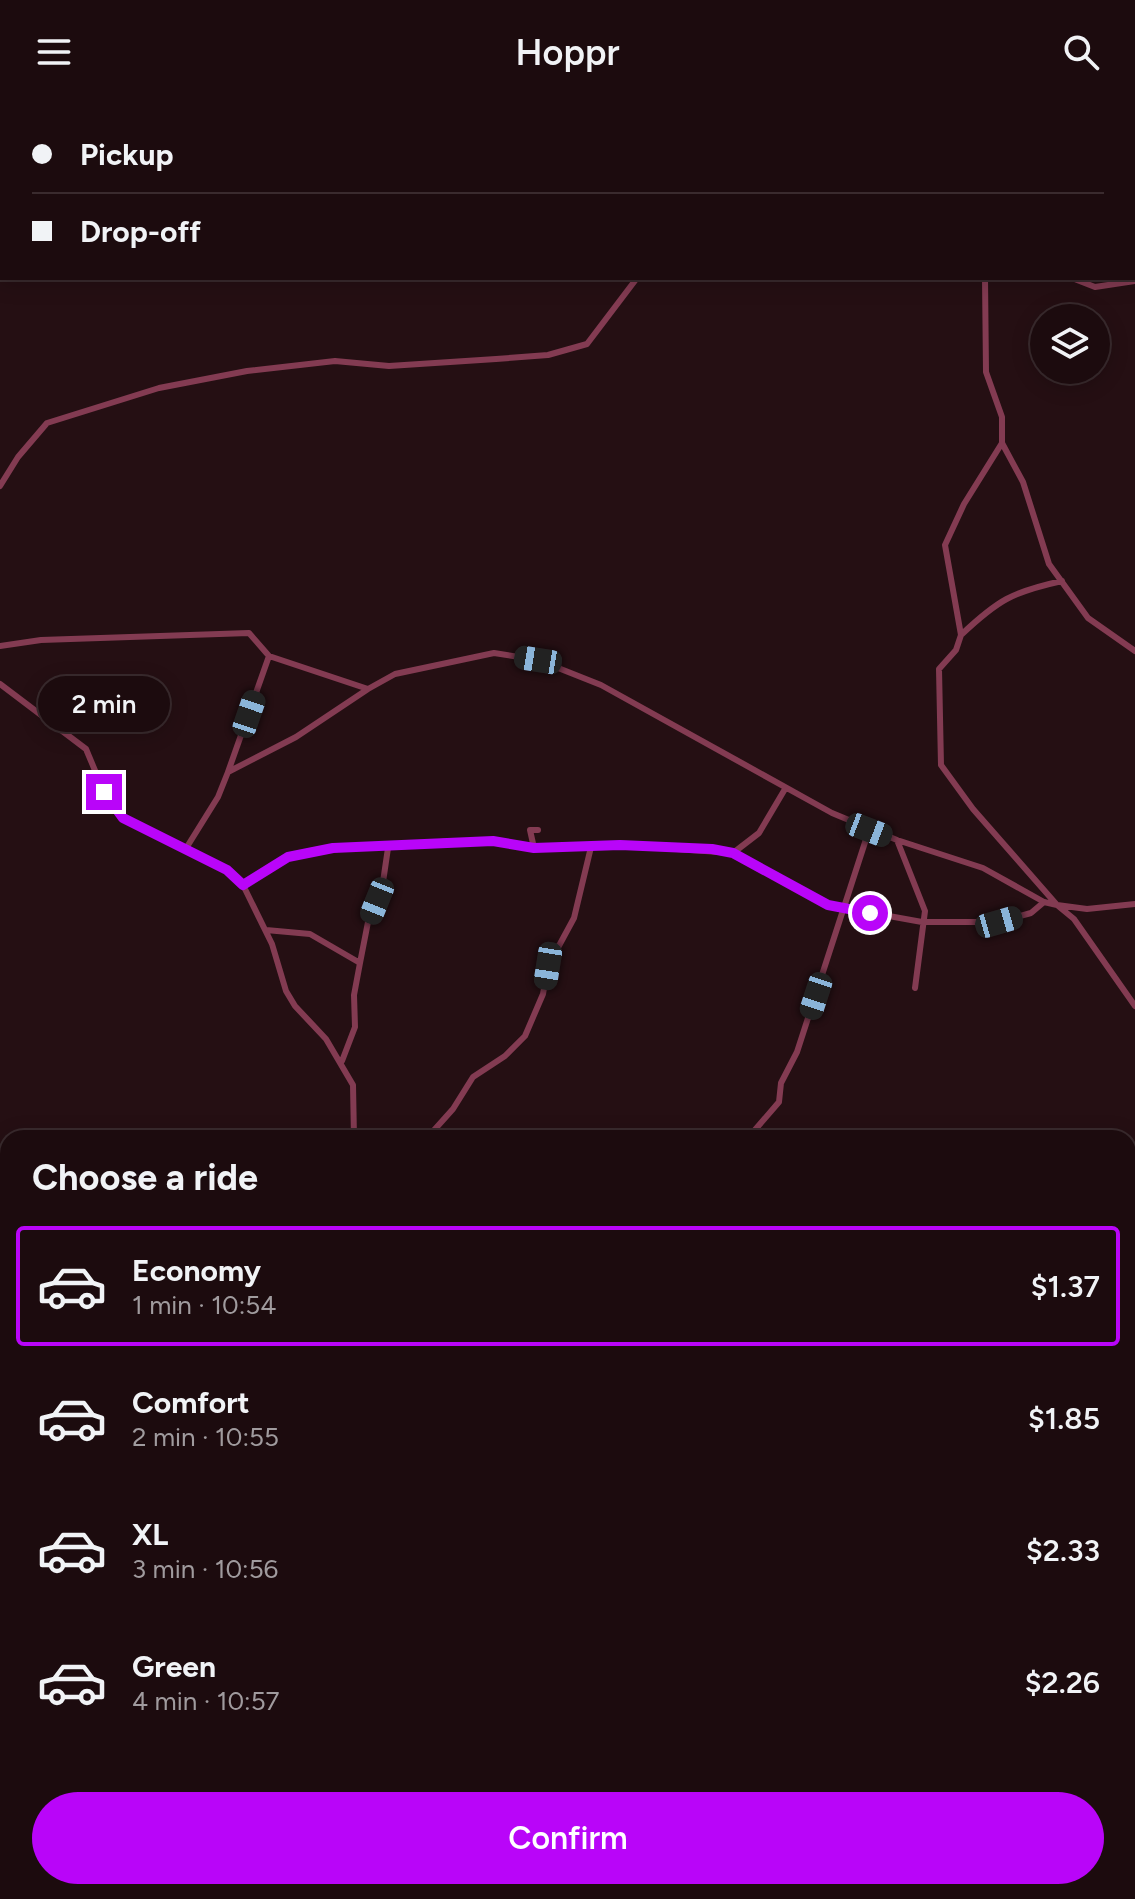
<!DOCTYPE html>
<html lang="en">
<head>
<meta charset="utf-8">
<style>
  body { margin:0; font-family:Figtree,sans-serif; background:#251417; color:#f1f3f6; height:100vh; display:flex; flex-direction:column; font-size:30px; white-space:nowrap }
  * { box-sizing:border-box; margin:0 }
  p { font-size:26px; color:#a09b9e }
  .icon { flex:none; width:44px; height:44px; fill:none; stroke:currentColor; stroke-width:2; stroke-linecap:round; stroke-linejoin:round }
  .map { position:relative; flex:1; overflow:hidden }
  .sheet { position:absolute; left:0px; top:1026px; width:1136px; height:770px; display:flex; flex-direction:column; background:#1c0b0e; border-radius:24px 24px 0 0; box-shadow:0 4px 20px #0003,0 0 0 2px #3a2b2e }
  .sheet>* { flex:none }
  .guide { position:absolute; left:0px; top:0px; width:1136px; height:176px; box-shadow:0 4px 20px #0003,0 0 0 2px #3a2b2e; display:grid; align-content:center; height:176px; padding:0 32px; background:#1c0b0e }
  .buttons { position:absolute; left:1030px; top:200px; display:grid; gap:16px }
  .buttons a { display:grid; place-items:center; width:80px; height:80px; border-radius:50%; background:#1c0b0e; box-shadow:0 4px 20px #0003,0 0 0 2px #3a2b2e; font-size:40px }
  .end { position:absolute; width:36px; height:36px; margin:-18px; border:10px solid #b905f9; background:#fff; box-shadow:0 0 0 4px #fff }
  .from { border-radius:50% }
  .bubble { position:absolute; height:56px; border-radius:28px; background:#1c0b0e; box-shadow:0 4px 20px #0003,0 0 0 2px #3a2b2e; font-size:26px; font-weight:600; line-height:56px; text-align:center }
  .car { position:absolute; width:24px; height:48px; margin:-24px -12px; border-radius:10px; box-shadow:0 0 6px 2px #0007; background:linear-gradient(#222 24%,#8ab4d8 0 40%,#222 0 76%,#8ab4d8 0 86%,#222 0) }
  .guide b { display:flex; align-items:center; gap:28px; height:76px; font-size:30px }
  .guide b+b { border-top:2px solid #3a2b2e }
  .guide i { width:20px; height:20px; background:#f1f3f6 }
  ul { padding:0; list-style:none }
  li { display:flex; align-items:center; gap:24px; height:120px; margin:0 16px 12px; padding:0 16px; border:4px solid transparent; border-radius:8px }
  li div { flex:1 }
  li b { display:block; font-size:30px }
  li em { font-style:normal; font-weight:600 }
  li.on { border-color:#b905f9 }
  li>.icon { width:72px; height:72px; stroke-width:1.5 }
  h2 { padding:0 32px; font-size:36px; line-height:96px }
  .action { display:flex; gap:16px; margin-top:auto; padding:16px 32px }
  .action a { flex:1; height:92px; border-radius:48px; background:#b905f9; color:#fff; font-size:32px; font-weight:600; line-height:92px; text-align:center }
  header { display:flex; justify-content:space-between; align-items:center; height:104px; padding:0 32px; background:#1c0b0e; font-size:36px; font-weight:600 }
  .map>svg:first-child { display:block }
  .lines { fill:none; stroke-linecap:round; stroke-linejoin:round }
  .stream { stroke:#420b33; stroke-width:2 }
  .street { stroke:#833b52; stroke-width:6 }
  .route { stroke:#b905f9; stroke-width:10 }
</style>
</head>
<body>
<header><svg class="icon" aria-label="menu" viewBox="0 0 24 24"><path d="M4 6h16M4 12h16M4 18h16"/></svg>Hoppr<svg class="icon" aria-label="search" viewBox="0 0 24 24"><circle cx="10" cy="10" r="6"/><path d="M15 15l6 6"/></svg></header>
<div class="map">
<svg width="1135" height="1795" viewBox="0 0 1135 1795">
  <rect width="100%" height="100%" fill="#250f13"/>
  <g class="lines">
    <path class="stream" d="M1128 1744 1135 1742
      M974 1788 989 1795
      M565 1795 571 1788
      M865 1795 876 1788"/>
    <path class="street" d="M700 0 703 2
      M791 2 793 0
      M1031 2 1032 0
      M1096 2 1097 0
      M985 174 986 268 1002 313V339L964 400 945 441 961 531 956 546 939 565 941 661 973 705 1057 801 1087 805 1135 800
      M1072 174 1095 183 1135 177
      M0 175 4 174
      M1002 339 1023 378 1049 460 1088 514 1135 547
      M0 382 18 353 47 319 159 284 247 267 335 257 389 262 496 255 548 251 587 240 637 174
      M961 531C998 496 1012 488 1062 477
      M0 542 41 536 249 529 269 552 368 585 395 570 494 549 538 556 601 581 832 709 897 736 983 764 1044 798 1057 801 1074 815 1135 902
      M0 580 86 645 104 688 123 714 185 746
      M368 585 296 633 228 668 218 693 185 746 227 766 243 781 288 753 310 747 454 737H493L534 744
      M228 668 269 552
      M538 726H530L534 744 620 741 733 749 828 801 922 818H999L1031 809 1044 798
      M897 736 925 807 915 884
      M733 749 759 729 785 685
      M243 781 272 840 286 887 295 902 326 935 353 981 354 1034
      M266 826 310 830 360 859
      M342 957 355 923 354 891 360 859 368 818 383 778 388 744
      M427 1034 453 1005 473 973 505 952 525 932 543 890 548 862 574 814 591 743
      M748 1034 779 998 781 979 797 948 869 726
      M1128 1285 1135 1294
      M0 1339 8 1346
      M0 1458H8
      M1128 1487 1135 1485
      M0 1495 6 1525 4 1540
      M0 1669H8
      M1128 1683 1135 1682"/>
  </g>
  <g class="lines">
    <path class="route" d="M104 688 123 714 227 766 243 781 288 753 333 744 493 737 534 744 620 741 712 745 733 749 828 801 870 809"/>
  </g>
</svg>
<div class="buttons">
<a><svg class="icon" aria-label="layers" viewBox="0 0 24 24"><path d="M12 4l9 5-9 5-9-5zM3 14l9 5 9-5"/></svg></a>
</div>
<i class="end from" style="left:870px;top:809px"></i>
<i class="end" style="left:104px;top:688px"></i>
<div class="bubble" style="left:38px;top:572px;width:132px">2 min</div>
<i class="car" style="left:538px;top:556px;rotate:279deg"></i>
<i class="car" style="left:249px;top:610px;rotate:19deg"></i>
<i class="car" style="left:869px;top:726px;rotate:111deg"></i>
<i class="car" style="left:377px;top:797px;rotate:202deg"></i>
<i class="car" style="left:999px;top:818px;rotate:74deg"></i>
<i class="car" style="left:548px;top:862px;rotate:189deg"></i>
<i class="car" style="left:816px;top:892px;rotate:198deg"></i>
<div class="guide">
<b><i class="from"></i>Pickup</b>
<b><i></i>Drop-off</b>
</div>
<section class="sheet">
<h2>Choose a ride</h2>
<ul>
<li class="on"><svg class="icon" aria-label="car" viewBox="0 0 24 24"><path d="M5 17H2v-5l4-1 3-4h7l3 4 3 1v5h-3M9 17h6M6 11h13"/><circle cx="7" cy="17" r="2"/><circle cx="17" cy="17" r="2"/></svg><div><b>Economy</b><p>1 min · 10:54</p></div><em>$1.37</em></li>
<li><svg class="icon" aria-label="car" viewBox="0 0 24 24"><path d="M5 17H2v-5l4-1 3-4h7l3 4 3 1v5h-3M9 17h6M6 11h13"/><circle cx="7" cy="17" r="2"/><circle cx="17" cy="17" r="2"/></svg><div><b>Comfort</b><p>2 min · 10:55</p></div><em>$1.85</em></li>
<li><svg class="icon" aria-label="car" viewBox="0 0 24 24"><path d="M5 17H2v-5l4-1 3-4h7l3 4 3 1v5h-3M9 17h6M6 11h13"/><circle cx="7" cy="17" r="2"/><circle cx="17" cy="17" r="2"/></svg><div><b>XL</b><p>3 min · 10:56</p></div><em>$2.33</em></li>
<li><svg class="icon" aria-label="car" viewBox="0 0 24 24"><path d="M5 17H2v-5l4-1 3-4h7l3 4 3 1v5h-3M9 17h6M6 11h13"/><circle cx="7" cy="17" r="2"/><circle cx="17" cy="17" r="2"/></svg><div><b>Green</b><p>4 min · 10:57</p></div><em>$2.26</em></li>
</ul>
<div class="action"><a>Confirm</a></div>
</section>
</div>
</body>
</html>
